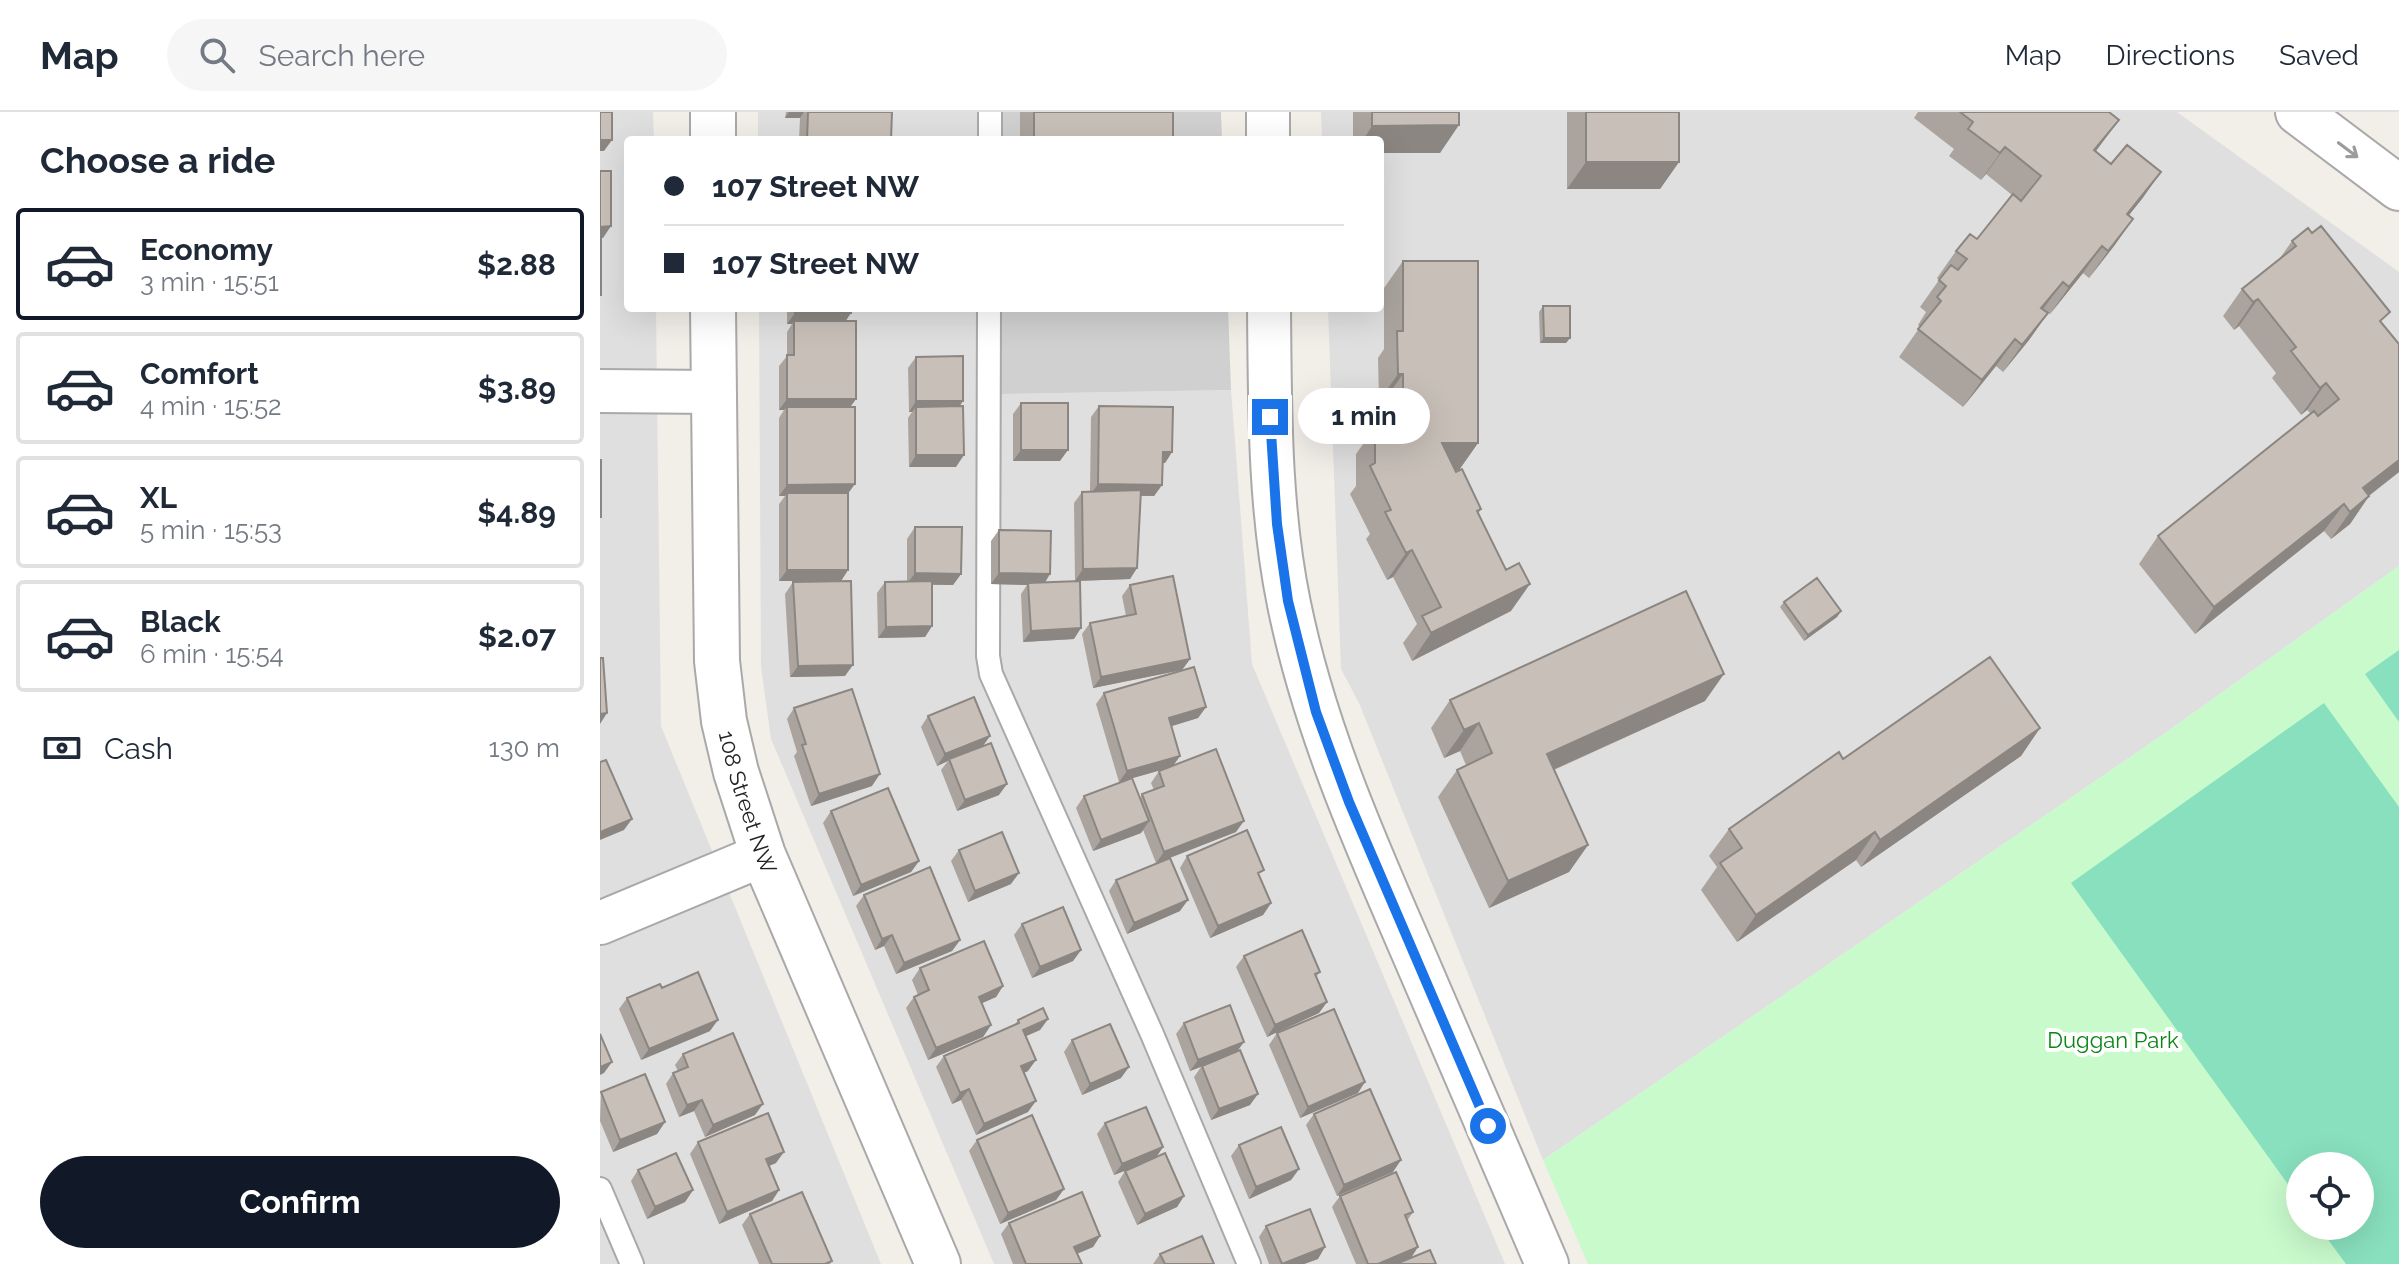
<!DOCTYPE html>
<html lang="en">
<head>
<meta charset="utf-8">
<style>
  body { margin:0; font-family:Raleway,sans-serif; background:#f6f6f7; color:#1f2937; height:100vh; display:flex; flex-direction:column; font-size:30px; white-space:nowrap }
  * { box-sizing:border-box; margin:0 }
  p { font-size:26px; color:#747a83 }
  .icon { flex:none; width:44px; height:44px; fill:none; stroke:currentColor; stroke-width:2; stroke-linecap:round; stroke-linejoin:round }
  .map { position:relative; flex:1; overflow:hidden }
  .details { display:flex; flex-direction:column; background:#fff; width:600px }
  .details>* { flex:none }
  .banner { position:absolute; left:24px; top:24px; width:760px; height:176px; border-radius:8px; box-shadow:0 8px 32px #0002; display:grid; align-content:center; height:176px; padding:0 40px; background:#fff }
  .controls { position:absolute; left:1686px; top:1040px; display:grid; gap:16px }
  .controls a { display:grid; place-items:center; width:88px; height:88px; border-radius:50%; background:#fff; box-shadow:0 8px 32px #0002; font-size:40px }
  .end { position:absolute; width:36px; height:36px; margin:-18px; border:10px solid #1a73e8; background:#fff; box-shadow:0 0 0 4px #fff }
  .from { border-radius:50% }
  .bubble { position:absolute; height:56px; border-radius:28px; background:#fff; box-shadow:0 8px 32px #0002; font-size:26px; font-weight:700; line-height:56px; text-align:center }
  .banner b { display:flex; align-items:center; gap:28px; height:76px; font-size:30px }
  .banner b+b { border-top:2px solid #e0e1e3 }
  .banner i { width:20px; height:20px; background:#1f2937 }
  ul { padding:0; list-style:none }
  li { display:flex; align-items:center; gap:24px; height:112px; margin:0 16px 12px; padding:0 24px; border:4px solid #e0e1e3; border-radius:8px }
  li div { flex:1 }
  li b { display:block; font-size:30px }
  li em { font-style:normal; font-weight:700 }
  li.on { border-color:#111827 }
  li>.icon { width:72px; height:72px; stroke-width:1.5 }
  h2 { padding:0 40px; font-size:36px; line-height:96px }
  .pay { display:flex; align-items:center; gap:20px; height:88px; padding:0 40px; font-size:30px }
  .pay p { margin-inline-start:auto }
  .cta { display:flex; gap:16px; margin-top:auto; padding:16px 40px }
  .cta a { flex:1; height:92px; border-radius:48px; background:#111827; color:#fff; font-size:32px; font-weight:700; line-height:92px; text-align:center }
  header { display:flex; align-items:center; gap:48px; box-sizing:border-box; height:112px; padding:0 40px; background:#fff; border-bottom:2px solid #e0e1e3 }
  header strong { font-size:38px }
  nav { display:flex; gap:44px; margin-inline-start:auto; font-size:28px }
  .search { width:560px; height:72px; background:#f6f6f7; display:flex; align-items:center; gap:20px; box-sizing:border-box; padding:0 28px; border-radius:44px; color:#747a83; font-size:30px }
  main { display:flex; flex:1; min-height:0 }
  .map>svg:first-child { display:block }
  .residential { fill:#e0dfdf }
  .religious { fill:#d0d0d0 }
  .park { fill:#c8facc; fill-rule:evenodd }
  .pitch { fill:#88e0be }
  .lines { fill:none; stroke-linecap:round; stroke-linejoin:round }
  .service-casing { stroke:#a9a9a9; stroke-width:26 }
  .minor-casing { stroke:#a9a9a9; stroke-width:46 }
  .tertiary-casing { stroke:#a9a9a9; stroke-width:48 }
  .service { stroke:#fff; stroke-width:22 }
  .minor { stroke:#fff; stroke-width:42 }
  .tertiary { stroke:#fff; stroke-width:44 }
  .wall { fill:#aba49e; fill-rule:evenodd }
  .shaded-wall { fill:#8b8681 }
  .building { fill:#c7bfb8; stroke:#8b8681; stroke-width:2 }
  .oneway { stroke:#9c9c9c }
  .route { stroke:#1a73e8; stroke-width:10 }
  .labels { text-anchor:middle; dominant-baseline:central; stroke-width:8; stroke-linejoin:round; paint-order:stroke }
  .street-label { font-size:22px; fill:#222; stroke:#fff }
  .park-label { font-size:22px; fill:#0c8416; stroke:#fff }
</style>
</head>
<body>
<header>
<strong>Map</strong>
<div class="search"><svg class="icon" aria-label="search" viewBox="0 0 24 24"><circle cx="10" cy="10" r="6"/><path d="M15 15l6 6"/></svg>Search here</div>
<nav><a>Map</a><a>Directions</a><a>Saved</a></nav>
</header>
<main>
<section class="details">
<h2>Choose a ride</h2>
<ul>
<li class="on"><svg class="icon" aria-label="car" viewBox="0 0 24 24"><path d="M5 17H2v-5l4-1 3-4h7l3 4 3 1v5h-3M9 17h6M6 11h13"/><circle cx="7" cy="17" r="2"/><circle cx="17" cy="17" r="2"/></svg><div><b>Economy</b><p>3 min · 15:51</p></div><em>$2.88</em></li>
<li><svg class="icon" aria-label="car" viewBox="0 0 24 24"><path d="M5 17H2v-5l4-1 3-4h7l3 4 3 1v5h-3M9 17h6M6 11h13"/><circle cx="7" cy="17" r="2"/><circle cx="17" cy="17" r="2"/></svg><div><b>Comfort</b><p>4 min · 15:52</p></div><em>$3.89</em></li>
<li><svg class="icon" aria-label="car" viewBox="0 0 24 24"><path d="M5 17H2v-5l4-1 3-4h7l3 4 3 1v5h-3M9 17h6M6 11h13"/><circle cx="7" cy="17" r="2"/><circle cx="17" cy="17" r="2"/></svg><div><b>XL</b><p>5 min · 15:53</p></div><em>$4.89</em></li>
<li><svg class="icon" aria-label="car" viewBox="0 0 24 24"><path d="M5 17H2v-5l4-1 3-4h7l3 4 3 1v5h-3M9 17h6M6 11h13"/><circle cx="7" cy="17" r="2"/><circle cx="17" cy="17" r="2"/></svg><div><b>Black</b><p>6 min · 15:54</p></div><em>$2.07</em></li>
</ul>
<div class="pay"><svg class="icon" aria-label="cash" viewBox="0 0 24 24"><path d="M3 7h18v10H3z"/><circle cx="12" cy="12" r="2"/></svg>Cash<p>130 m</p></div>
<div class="cta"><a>Confirm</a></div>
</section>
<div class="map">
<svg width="1799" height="1152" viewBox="0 0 1799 1152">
  <rect width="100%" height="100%" fill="#f2efe9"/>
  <path class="residential" d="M0 0H53L54 28H28V196H56L61 614 281 1152H0Z
    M158 0H403V28H158Z
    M721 0H1577L1799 160V454L1571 617 943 1048 759 591 741 557 728 196H780V28H722Z
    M159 196H401L400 282 631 278 652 552 905 1152H394L171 627 161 555Z"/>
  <path class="religious" d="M403 0H621L622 28H403Z
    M401 196H628L631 278 400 282Z"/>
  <path class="park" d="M1799 454V1152H988L943 1048 1571 617ZM1700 1054H1760V1114H1700Z"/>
  <path class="pitch" d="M1799 538V610L1765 562Z
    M1724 591 1799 695V1152H1746L1718 1114H1760V1054H1700V1089L1471 771Z"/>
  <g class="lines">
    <g class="service-casing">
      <path id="service" d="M390 28V0
        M389 196 388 544 391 562 552 922 649 1152
        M0 1077 32 1152"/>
    </g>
    <g class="minor-casing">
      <path id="minor" d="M668 28V0
        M669 196C670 294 669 395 689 492 713 610 760 719 808 829 854 937 901 1044 947 1152
        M0 279 114 280
        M0 811 163 743"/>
    </g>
    <g class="tertiary-casing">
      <g id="tertiary">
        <path d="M113 0V28"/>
        <path d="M1698 0 1799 76"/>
        <path id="s1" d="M113 196 117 549 124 609 136 660 163 743 338 1152"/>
      </g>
    </g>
    <use href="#service" class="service"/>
    <use href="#minor" class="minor"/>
    <use href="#tertiary" class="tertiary"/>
  </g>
  <path class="wall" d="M186 0H292L291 28H199L200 6H185Z
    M420 0H573L571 28H420Z
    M753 0H859L840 41 780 28H753Z
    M967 0H1079V50L1060 77H967Z
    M1318 0H1509L1496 40 1511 52 1561 60 1529 103 1533 107 1514 134 1489 166 1483 161 1450 202 1443 197 1448 201 1429 228 1403 260 1396 254 1363 295 1299 245 1320 215 1318 213 1326 200 1320 195 1339 168 1337 166 1356 139 1377 127 1412 83 1386 62 1381 68 1349 44 1354 37 1314 6Z
    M1692 129 1782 211 1799 232V360L1769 384 1750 412 1731 427 1724 419 1595 522 1539 452 1558 424 1711 302 1707 298 1701 303 1672 266 1676 261 1639 214 1634 218 1623 204 1642 177 1680 146Z
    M803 149 878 331 859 358H856L881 397 878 402 911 499 812 549 803 531 817 512 793 465 787 468 766 427 770 422 750 382 756 374V342L775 315H784V289H779L778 246 784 237V176Z
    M943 194 970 226 966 231H940L939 200Z
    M187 196H251L245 209 256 287 250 295 248 458 241 469H179V392L185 384H179V306L184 298H179V254L187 244V220L192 212H187Z
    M316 245 360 294 356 355H309L308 306 312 300H309L308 256Z
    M421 291 460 349H413V302Z
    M499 294 572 340 565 351H563L562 373 554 384H541L537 456 530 467 475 469 474 391 482 380H490L491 305Z
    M315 415 361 462 353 473H332V514L325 525 278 526 277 481 285 470H307V427Z
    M399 418 445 470 474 527 423 530 421 482 427 473 391 472V429Z
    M193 470 245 564 190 565 185 482Z
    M530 473 590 547 582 558 493 576 482 522 490 511 526 504 522 484Z
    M1184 490 1241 499 1237 505 1204 529 1180 495Z
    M504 581 606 595 598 606 572 614 580 644 573 654 636 720 570 746 580 799 527 822 509 779 516 768 556 751 543 718 541 721 493 739 476 696 484 684 526 668 519 670 496 592ZM564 657 559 659 551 671 554 678 542 682 540 686 532 666Z
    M850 588 1105 589 954 658 988 733 969 760 889 796 838 685 857 658 866 653 860 639 844 646 831 616Z
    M194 596 272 674 211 694 194 644 197 640 187 607Z
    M328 604 390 624 383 634 399 683 357 699 341 658 348 649 337 654 321 615Z
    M1440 616 1421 644 1261 755 1256 748 1137 830 1101 778 1117 755 1109 744 1129 717 1243 647Z
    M231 699 319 749 311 760 253 784 223 711Z
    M359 738 411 772 368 790 351 749Z
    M587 744 659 765 671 791 663 803 610 826 580 756Z
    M264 783 360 828 352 839 296 862 284 834 275 838 256 794Z
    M422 812 481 838 473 849 432 866 414 823Z
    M644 844 720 860 716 865 727 890 719 901 667 925 636 855Z
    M320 856 403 874 396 885 382 891 391 913 383 925 328 948 306 896 314 885 318 883 312 868Z
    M62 876 110 919 41 948 19 897 27 886Z
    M448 907 440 918 426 924 428 959 424 961 428 1000 376 1023 361 988 352 992 336 955 344 944 414 914 418 908Z
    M584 911 638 939 650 993 611 1008 594 965 601 955 590 959 576 922Z
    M677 921 758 981 700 1006 669 933Z
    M472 928 521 966 482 983 464 940Z
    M83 942 155 1003 105 1025 94 999 79 1005 66 972 73 961 78 959 75 953Z
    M1 980 65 1010 57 1022 13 1040 0 1009Z
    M714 1002 793 1060 737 1084 706 1013Z
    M505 1011 563 1035 556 1045 584 1084 577 1095 537 1113 518 1070 525 1059 536 1054 514 1063 497 1022Z
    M377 1028 464 1077 456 1088 400 1112 369 1039Z
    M98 1030 176 1051 169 1054 179 1078 172 1089 119 1112 90 1042Z
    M639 1033 699 1057 691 1068 649 1087 631 1044Z
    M38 1058 93 1078 85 1090 47 1107 31 1069Z
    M740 1084 813 1100 807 1109 811 1146 836 1152H756L732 1095Z
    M150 1102 232 1149 230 1152H159L142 1113Z
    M409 1111 500 1124 493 1135 477 1142 482 1152H413L401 1122Z
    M666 1114 718 1147 704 1152H669L659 1125Z
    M560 1142 614 1152H553Z"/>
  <path class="shaded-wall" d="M189 0H204L200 6H185Z
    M1519 8 1499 35 1475 66 1494 38Z
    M859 13 840 41H780V28H763L772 14Z
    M0 28H12L4 39H0Z
    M1405 35 1386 62 1381 68 1400 41Z
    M986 50H1079L1060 77H967Z
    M1561 60 1542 87 1508 129 1527 102Z
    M1533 107 1514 134 1489 166 1508 139Z
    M11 114 3 126H0V115Z
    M1502 134 1483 161 1450 202 1469 175Z
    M1463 170 1443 197 1422 223 1441 196Z
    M1658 187 1639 214 1634 218 1653 190Z
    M195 201H251L243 213 194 209 192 212H187Z
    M1448 201 1429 228 1403 260 1422 233Z
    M944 226H970L966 231H940Z
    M1415 227 1396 254 1363 295 1382 268Z
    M798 262H803L784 289H779Z
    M1726 271 1707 298 1701 303 1720 276Z
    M187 287H256L248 298 187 295 184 298H179Z
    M316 289H363L356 300 316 295 312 300H309Z
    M842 331H878L859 358H823Z
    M421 338H468L460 349H413Z
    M563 340H572L565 351H555Z
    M316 343H364L356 355H309Z
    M1799 348V360L1749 399 1763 376Z
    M255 372 247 383 187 381 185 384H179L187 373Z
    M498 372 562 373 554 384 490 383Z
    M1769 384 1750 412 1731 427 1750 400Z
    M1744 392 1724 419 1595 522 1614 495Z
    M812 438 793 465 787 468 806 441Z
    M537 456 530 467 475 469 483 457Z
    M187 458H248L241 469H179Z
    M315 461 361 462 353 473 307 472Z
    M399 461 450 462 443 474 428 471 427 473 391 472Z
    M930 472 911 499 812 549 831 521Z
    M1241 499 1237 505 1204 529 1208 523Z
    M332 514 325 525 278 526 286 515Z
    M481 516 474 527 423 530 431 519Z
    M590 547 582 558 493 576 501 565Z
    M253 553 245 564 190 565 198 554Z
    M1124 562 1105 589 928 669 947 642Z
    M606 595 598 606 562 617 569 606Z
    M7 601 0 612V602Z
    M879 611 860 639 844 646 864 618Z
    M1440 616 1421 644 1261 755 1280 728Z
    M390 624 382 635 349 647 348 649 337 654 345 642Z
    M580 644 572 655 519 670 527 659Z
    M280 662 272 674 211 694 219 682Z
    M407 672 399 683 357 699 365 688Z
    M32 707 24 718 0 728V720Z
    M549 709 541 721 493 739 501 728Z
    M644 709 636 720 556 751 564 740Z
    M1275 720 1256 748 1137 830 1156 803Z
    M988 733 969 760 889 796 908 769Z
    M319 749 311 760 253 784 261 773Z
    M419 761 411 772 368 790 375 779Z
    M588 788 580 799 527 822 534 811Z
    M671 791 663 803 610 826 618 814Z
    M292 823 284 834 275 838 282 827Z
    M360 828 352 839 296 862 304 851Z
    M481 838 473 849 432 866 440 855Z
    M403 874 396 885 371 896 379 885Z
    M727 890 719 901 667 925 675 913Z
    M448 907 440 918 415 929 423 918Z
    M118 908 110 919 41 948 49 937Z
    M391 913 383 925 328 948 336 936Z
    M644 930 636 941 590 959 598 948Z
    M436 948 428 959 413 965 421 954Z
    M12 950 4 961 0 963V955Z
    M529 955 521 966 482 983 490 972Z
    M765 970 758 981 700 1006 708 995Z
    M369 977 361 988 352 992 360 981Z
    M658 982 650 993 611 1008 619 997Z
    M102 988 94 999 79 1005 87 993Z
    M436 989 428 1000 376 1023 384 1012Z
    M163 992 155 1003 105 1025 113 1013Z
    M65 1010 57 1022 13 1040 20 1028Z
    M563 1035 555 1047 514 1063 522 1052Z
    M184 1040 176 1051 159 1058 166 1047Z
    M801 1048 793 1060 737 1084 744 1073Z
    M699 1057 691 1068 649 1087 656 1075Z
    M464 1077 456 1088 400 1112 408 1101Z
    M93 1078 85 1090 47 1107 55 1095Z
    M179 1078 172 1089 119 1112 127 1100Z
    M584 1084 577 1095 537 1113 545 1102Z
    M500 1124 493 1135 466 1146 474 1135Z
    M725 1135 718 1147 704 1152H684Z
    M818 1135 811 1146 796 1152H778Z"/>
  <path class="building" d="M0 0H12V28H0Z
    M208 0H292L291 28H207Z
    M434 0H573V24L570 28H434Z
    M772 0H859V13L772 14Z
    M986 0H1079V50H986Z
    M1360 0H1509L1519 8 1494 38 1511 52 1527 33 1561 60 1527 102 1533 107 1508 139 1502 134 1469 175 1463 170 1441 196 1448 201 1422 233 1415 227 1382 268 1318 217 1341 189 1337 185 1346 174 1339 168 1351 153 1358 158 1367 147 1356 139 1370 122 1377 127 1413 82 1421 89 1441 64 1405 35 1400 41 1368 17 1373 10Z
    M0 59H11V114L0 115Z
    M1721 114 1790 200 1780 209 1799 232V348L1763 376 1769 384 1750 400 1744 392 1614 495 1558 424 1714 299 1718 304 1739 287 1726 271 1720 276 1691 239 1696 235 1658 187 1653 190 1642 177 1696 134 1692 129 1708 116 1712 121Z
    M0 123H1V183H0Z
    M803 149H878V331H842L856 360 862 357 881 397 877 399 906 458 919 451 930 472 831 521 822 504 841 495 812 438 806 441 785 400 791 398 770 354 775 351V315H803V262H798L797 219H803Z
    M943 194H970V226H944Z
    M195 196H251V201H195Z
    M194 209H256V287H187V243H194Z
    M363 244V289H316V245Z
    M421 291H468V338H421Z
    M363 294 364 343H316V295Z
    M499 294 573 295 572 340H563L562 373 498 372Z
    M187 295H255V372L187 373Z
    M0 348H1V405H0Z
    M541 378 537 456 483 457 482 380Z
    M187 381H248V458H187Z
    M315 415H362L361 462 315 461Z
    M399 418 451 419 450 462 399 461Z
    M573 464 590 547 501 565 490 511 536 502 530 473Z
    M1217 466 1241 499 1208 523 1184 490Z
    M251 469 253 553 198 554 193 470Z
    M332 469V514L286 515 285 470Z
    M480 469 481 516 431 519 428 471Z
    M1086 479 1124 562 947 642 988 733 908 769 857 658 892 641 879 611 864 618 850 588Z
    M1390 545 1440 616 1280 728 1275 720 1156 803 1120 751 1142 736 1129 717 1239 640 1243 647Z
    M0 546H3L7 601 0 602Z
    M594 555 606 595 569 606 580 644 527 659 504 581Z
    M252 577 280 662 219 682 202 633 206 632 194 596Z
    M374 585 390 624 345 642 328 604Z
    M391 631 407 672 365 688 349 647Z
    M616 637 644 709 564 740 542 682 564 674 559 659Z
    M6 648 32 707 0 720V650Z
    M532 666 549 709 501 728 484 684Z
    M288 676 319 749 261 773 231 699Z
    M647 718 664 758 658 761 671 791 618 814 587 744Z
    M402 720 419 761 375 779 359 738Z
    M570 746 588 788 534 811 516 768Z
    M330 755 360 828 304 851 292 823 282 827 264 783Z
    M463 795 481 838 440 855 422 812Z
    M702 818 720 860 715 862 727 890 675 913 644 844Z
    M384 829 403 874 379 885 391 913 336 936 314 885 329 878 320 856Z
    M98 860 118 908 49 937 27 886 60 872 62 876Z
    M630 893 644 930 598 948 584 911Z
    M443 896 448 907 423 918 436 948 421 954 436 989 384 1012 369 977 360 981 344 944 419 911 418 908Z
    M734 897 765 970 708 995 677 921Z
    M510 912 529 955 490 972 472 928Z
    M133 921 163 992 113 1013 102 988 87 993 73 961 88 955 83 942Z
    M0 922 12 950 0 955Z
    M640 938 658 982 619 997 602 954Z
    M45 962 65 1010 20 1028 1 980Z
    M770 977 801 1048 744 1073 714 1002Z
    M546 995 563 1035 522 1052 505 1011Z
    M168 1001 184 1040 166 1047 179 1078 127 1100 98 1030Z
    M432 1003 464 1077 408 1101 377 1028Z
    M681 1015 699 1057 656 1075 639 1033Z
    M76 1041 93 1078 55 1095 38 1058Z
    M565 1041 584 1084 545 1102 525 1059Z
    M796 1060 813 1100 805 1103 818 1135 778 1152H768L740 1084Z
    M202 1080 232 1149 225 1152H172L150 1102Z
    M482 1080 500 1124 474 1135 482 1152H426L409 1111Z
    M710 1097 725 1135 682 1152 666 1114Z
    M602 1124 614 1152H565L560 1142Z
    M830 1138 836 1152H796Z"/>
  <defs><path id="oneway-shaft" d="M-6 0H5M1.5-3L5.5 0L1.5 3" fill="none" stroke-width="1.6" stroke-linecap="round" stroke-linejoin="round" transform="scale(2)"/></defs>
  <use class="oneway" href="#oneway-shaft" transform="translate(1748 38) rotate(37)"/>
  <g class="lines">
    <path class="route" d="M670 305 677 412 688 489 716 600 749 690 888 1014"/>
  </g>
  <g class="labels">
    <g class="street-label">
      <text stroke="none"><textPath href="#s1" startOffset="498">108 Street NW</textPath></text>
    </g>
    <g class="park-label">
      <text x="1513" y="928">Duggan Park</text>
    </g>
  </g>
</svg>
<div class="controls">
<a><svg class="icon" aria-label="locate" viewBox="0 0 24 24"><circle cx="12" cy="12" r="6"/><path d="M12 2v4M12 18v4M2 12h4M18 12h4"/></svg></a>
</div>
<i class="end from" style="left:888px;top:1014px"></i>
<i class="end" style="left:670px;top:305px"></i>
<div class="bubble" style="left:698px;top:276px;width:132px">1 min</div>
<div class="banner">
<b><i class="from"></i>107 Street NW</b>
<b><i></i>107 Street NW</b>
</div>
</div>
</main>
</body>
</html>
